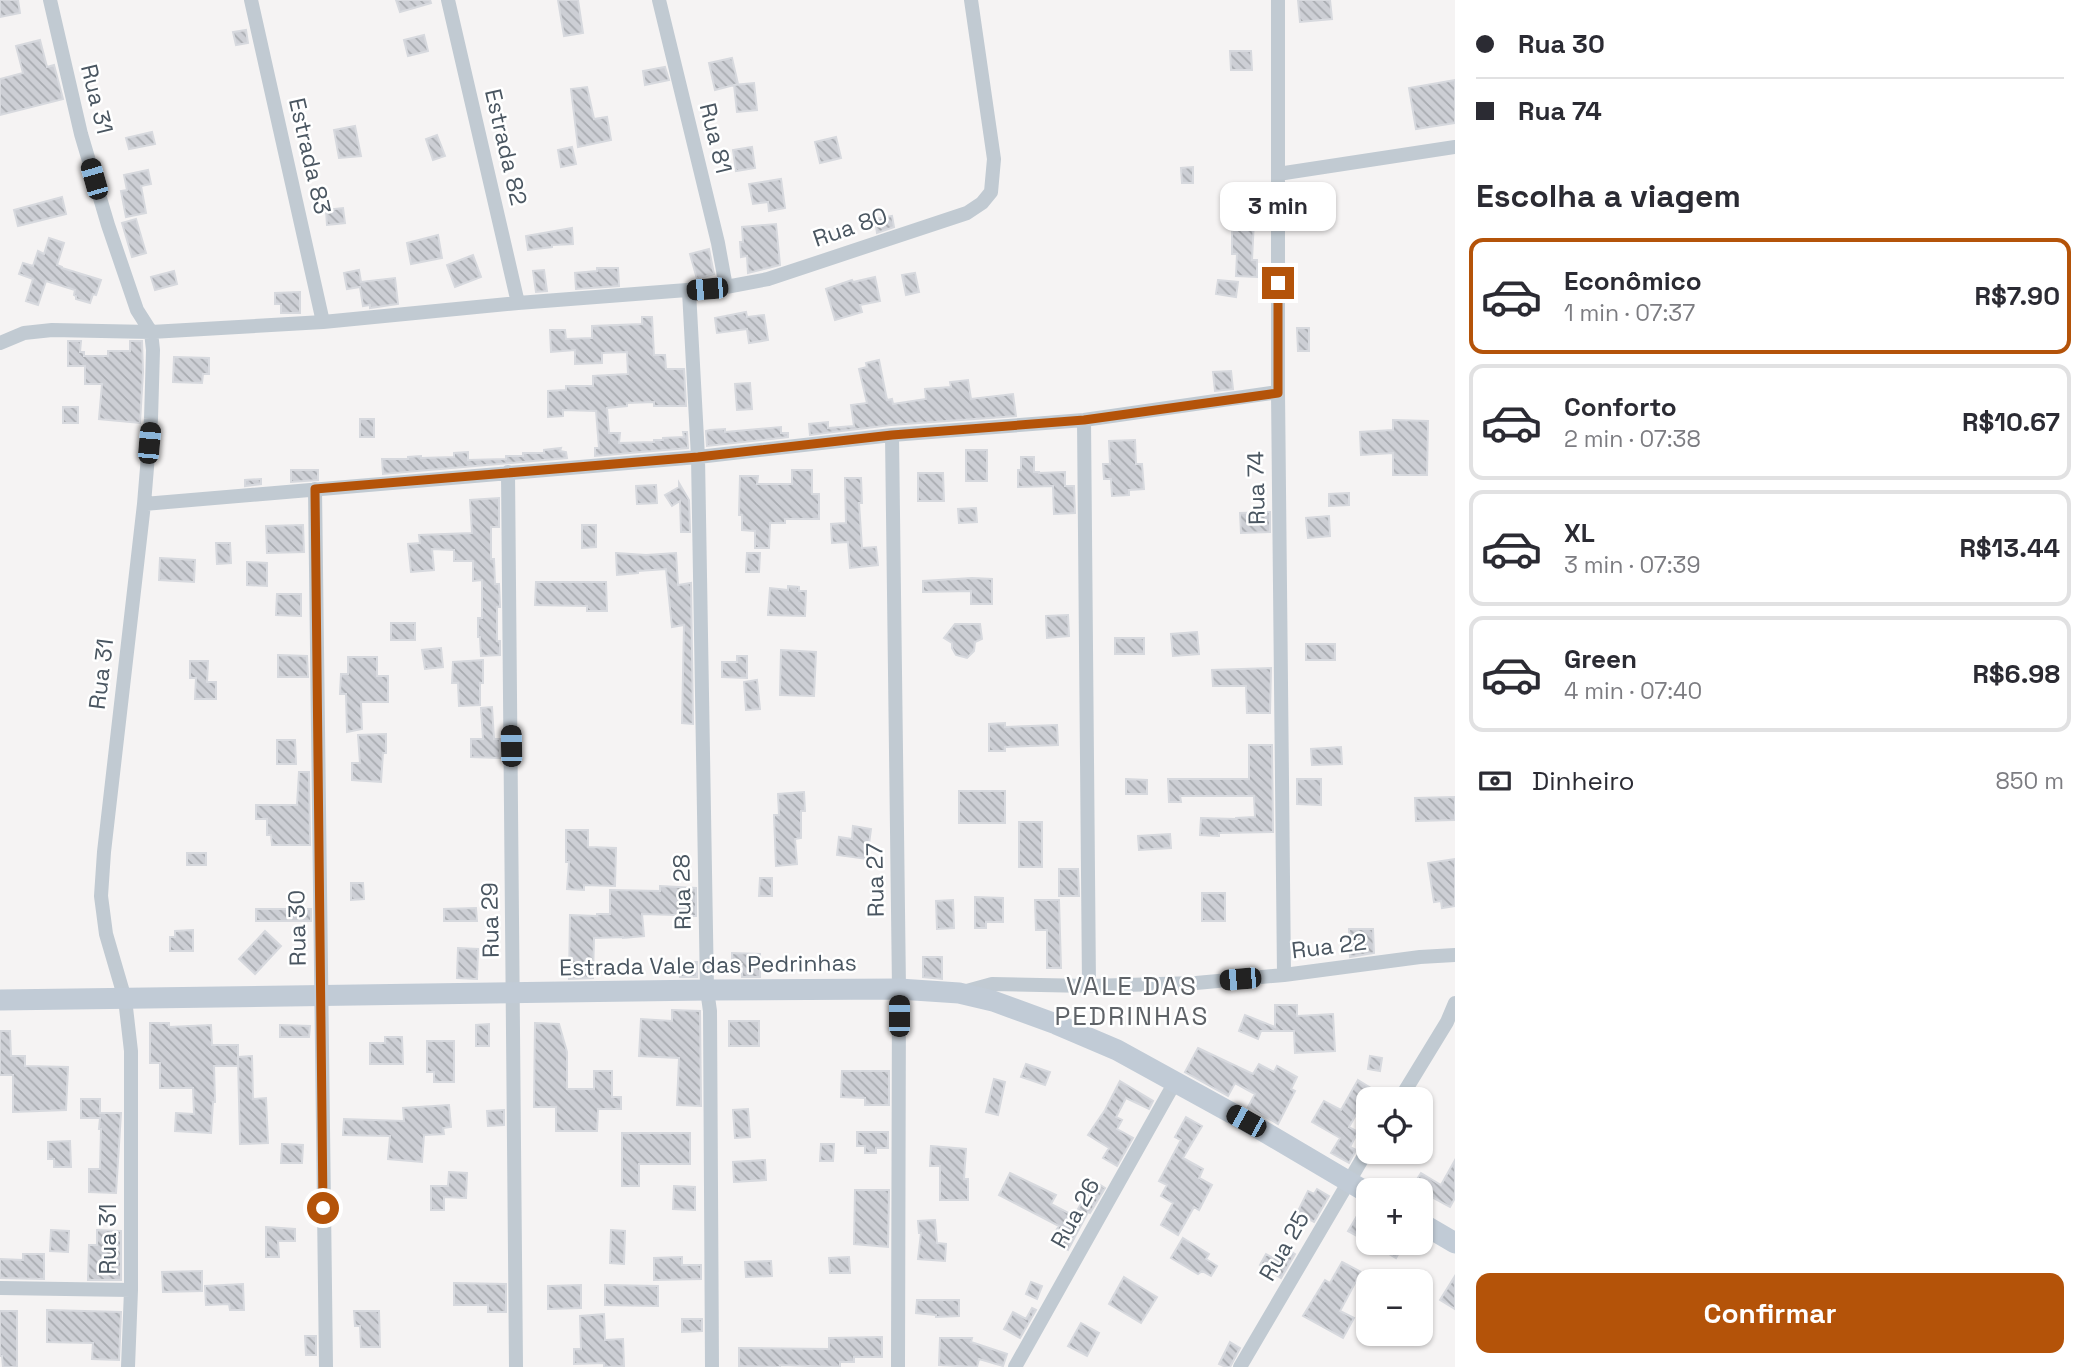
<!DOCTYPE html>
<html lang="pt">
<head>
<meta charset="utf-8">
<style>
  body { margin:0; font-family:"Space Grotesk",sans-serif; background:#f7f7f7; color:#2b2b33; height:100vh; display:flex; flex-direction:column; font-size:26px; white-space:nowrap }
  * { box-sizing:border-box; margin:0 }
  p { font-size:23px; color:#7c7c81 }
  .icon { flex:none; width:38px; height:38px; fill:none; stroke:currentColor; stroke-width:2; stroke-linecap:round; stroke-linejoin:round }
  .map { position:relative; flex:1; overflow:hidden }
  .details { display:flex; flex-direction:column; background:#fff; width:630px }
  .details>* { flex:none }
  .hud { display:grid; align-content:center; height:154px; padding:0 21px; background:#fff }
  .buttons { position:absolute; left:1356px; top:1087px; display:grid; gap:14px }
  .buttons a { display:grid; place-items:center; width:77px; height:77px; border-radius:14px; background:#fff; box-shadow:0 2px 5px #0004; font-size:35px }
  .end { position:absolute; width:32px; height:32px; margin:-16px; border:9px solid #b45309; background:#fff; box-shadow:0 0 0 4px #fff }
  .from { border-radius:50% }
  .bubble { position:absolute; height:49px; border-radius:14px; background:#fff; box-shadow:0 2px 5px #0004; font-size:23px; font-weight:800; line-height:49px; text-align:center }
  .car { position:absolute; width:21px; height:42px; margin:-21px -10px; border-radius:9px; box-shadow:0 0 5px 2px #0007; background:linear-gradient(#222 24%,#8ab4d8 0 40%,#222 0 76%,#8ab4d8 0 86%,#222 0) }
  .hud b { display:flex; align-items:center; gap:24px; height:66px; font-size:26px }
  .hud b+b { border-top:2px solid #e1e1e2 }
  .hud i { width:18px; height:18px; background:#2b2b33 }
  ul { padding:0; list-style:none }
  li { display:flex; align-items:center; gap:21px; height:116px; margin:0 14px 10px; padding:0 7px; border:4px solid #e1e1e2; border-radius:14px }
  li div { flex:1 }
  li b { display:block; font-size:26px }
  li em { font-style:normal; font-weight:800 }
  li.on { border-color:#b45309 }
  li>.icon { width:63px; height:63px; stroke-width:1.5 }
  h2 { padding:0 21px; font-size:32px; line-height:84px }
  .pay { display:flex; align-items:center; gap:18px; height:77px; padding:0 21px; font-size:26px }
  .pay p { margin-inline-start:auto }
  .primary-button { display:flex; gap:14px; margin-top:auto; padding:14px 21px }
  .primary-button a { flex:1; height:80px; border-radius:14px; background:#b45309; color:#fff; font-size:28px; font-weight:800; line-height:80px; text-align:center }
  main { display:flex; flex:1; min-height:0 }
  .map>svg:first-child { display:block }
  .building { fill:url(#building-back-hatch); stroke:#d7d9de; stroke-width:2 }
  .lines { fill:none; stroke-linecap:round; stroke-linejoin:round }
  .street { stroke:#c1cad2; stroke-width:14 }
  .secondary { stroke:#c1cbd6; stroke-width:21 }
  .route { stroke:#b45309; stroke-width:9 }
  .labels { text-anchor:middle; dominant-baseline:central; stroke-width:5; stroke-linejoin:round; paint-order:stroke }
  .street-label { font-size:23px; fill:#4a5661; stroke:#fff }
  .quarter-label { font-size:26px; letter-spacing:2px; fill:#5f6368; stroke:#fff }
</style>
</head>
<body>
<main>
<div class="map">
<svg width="1455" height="1367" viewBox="0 0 1455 1367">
  <defs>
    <pattern id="building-back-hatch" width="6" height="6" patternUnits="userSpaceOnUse" patternTransform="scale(1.75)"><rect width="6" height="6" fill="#cdcfd5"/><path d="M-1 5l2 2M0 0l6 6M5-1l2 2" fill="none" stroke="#a8abb0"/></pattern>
  </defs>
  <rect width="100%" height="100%" fill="#f5f3f3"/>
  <path class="building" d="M0 0H18L20 13 0 17Z
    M396 0H430L431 3 400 12Z
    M558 0H578L583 33 564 36Z
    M1298 0H1330L1332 19 1300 22Z
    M246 30 248 43 236 45 233 32Z
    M424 35 428 51 408 56 404 40Z
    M40 40 47 67 54 65 63 99 0 115V79L23 73 16 46Z
    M1230 51H1251L1252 70H1231Z
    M732 58 738 84 715 90 709 63Z
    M665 67 669 80 645 85 643 71Z
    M1455 80V123L1416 129 1409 88Z
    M754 83 757 110 737 112 734 85Z
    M587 87 594 119 607 117 611 140 578 147 571 89Z
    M355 126 361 156 339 158 334 130Z
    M152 132 155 144 129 149 126 138Z
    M437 135 445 156 433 160 426 139Z
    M836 137 841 158 820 163 815 142Z
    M572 147 576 164 561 167 558 150Z
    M752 147 755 168 736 171 733 150Z
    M1193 167V183H1182L1181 168Z
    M148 170 151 184 141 186 146 213 126 217 121 191 127 190 124 175Z
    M781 179 785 208 769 211 768 202 753 204 749 184Z
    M62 197 66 214 18 226 14 210Z
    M1243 199 1261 200 1260 220H1254L1252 260H1257V277L1236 276 1237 254H1232V224H1242Z
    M343 208 345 223 327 225 326 210Z
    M892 216 894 227 877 233 875 219Z
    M136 219 146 253 132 257 122 223Z
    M776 224 780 265 748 273 747 256 741 257 740 242H743L742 227Z
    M572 228 573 244 552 245V247L528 250 526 236Z
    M438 235 442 258 411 264 407 243Z
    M49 238 64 243 57 265 62 267V268L101 280 96 295 93 294 90 303 76 299V296L74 295 75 290 46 281 38 305 26 301 33 279 19 274 23 263 33 266 38 251 44 254Z
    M709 249 714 274 697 279 690 254Z
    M473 255 481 277 455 287 447 265Z
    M597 268H618L619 286 576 289 575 273 597 271Z
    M359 270 361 282 395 278 398 304 370 308V305L363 306 360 287 347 289 344 273Z
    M544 270 547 291 536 292 533 271Z
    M174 271 177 284 155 290 151 277Z
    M915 273 919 292 906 295 902 275Z
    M875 277 880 301 860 305 862 312 835 320 826 289 852 280 853 282Z
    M1218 280 1238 282 1236 297 1216 294Z
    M300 292V313H281V304H275V293Z
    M746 312 747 317 764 315 768 340 749 343 747 329 717 333 715 318Z
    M642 317H652L654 355H665L666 369H684L686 406H654V402L627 403V406L607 408 609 433H620L619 443 654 442V440H663V438L684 437 683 432H687L688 448 595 456V448H599L596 411 563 410V416L548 417V391L566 390V386H593V376L628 374 627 352 602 353V363L575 364V350L551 352 550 330H565L566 339 592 338V326L642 324Z
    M1297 328H1309V351H1298Z
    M68 341H81L80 352H84V356H108V351H130V341H142L143 372 140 423 99 419 102 384H85V366H68Z
    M174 357 209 358V374H203L202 383 173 382Z
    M879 360 887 400 892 399 893 404 926 399 925 389 951 387 950 382 968 380 971 399 1013 394 1016 416 891 425 810 435 809 424 828 422V428L854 426 851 405 867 403 859 369 867 367 866 363Z
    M1231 371 1233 389 1215 391 1213 372Z
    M750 383 752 409 737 410 735 384Z
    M63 407H78V423H63Z
    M360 419H374V437H360Z
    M1393 420 1428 421 1427 475H1393V453L1361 455 1360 432 1393 430Z
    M781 427V433H788V437L707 446 706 431 710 430 725 429V432Z
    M1135 440 1136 464H1142L1144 489 1129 490V495L1112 496 1111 479H1104L1103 464H1110L1109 441Z
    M561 448 560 451 566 452 567 458 383 474 382 459H408V457L421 456V458L454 457V453L468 452V460L506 459V456H523V453H544V450Z
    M966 450H987V481H966Z
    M1021 457H1034V472H1039V473L1065 472V486H1074L1075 513 1054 514 1053 486 1018 487V470H1021Z
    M291 470H318V480L291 482Z
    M792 470H812V494H819V519H785V523H770L769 548H755V531L742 530V515H739L740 476H758L757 484H792Z
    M918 473H943L944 501H918Z
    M845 478H861L862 503H859L862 548 876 547 878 565 850 568 848 542 832 543 831 524 846 523Z
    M261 479V484L245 486V480Z
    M679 483 689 500 690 532H681L680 501 672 506 665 495 679 487Z
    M656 485 657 503 637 504 636 486Z
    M1349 493V505L1329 506V494Z
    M499 498V527H491V559H494L495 584H499L500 607H497V641H500V655L481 656 480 637H478V618H482V580L473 581V561H454V550L432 549 434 570 411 572 408 544 420 543 419 535 472 533 470 500Z
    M976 508 977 522 959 523 958 509Z
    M1270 512V532L1241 533 1240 513Z
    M1329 516 1330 536 1308 538 1306 518Z
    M303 525 304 552 267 553 266 526Z
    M582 525H596V547L582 548Z
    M216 543H230L231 563 217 564Z
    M616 553 646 555 676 553 678 585 691 583 693 724 682 723 684 625 672 627 666 569 638 571V573L617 575Z
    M747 553H760L759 572H746Z
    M160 558 195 560 194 582 159 580Z
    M247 562 267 563V586L247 585Z
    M972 578 992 579V604H971V591L923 592V581Z
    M536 582H606L607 611H587V606L535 605Z
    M788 586 799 587V591H806L805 616 768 615 770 588 788 590Z
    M277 594H301V616L276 615Z
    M1068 615 1069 636 1047 638 1046 616Z
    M391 623H415V640H391Z
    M955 624H980L982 639 975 642 974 651 967 658 956 655 952 648V643L944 638Z
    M1197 632 1199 654 1173 656 1171 634Z
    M1115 638H1144V654H1115Z
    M1306 644H1335V660H1306Z
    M441 648 443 667 425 669 422 650Z
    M781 650 816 652 814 696 780 695Z
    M278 655 307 656 308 677H278Z
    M737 656H747V678L722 677V662H737Z
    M348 657H377V676H388V702H361L362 729 347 732 346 694H340L341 674H348Z
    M483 660V683H480V705L459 706 458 683H452L453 662Z
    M190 661H208L207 682H216V699H195L196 678H190Z
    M1271 668 1270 713H1247L1246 686H1213L1212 670Z
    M757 680 760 709 746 710 744 682Z
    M492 707 494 739H500V758L471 757V739H483L481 708Z
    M1005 723V727L1057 725 1058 745 1005 747V751H989V724Z
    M386 734V753H383L381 782 352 780V763H360L358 735Z
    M277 740H295L296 764H277Z
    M1249 745H1272L1273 832 1219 833V836L1200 835 1201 818 1236 819V818L1255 817 1254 796H1180L1181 802H1169L1168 779H1249Z
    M1341 747 1342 764 1312 765 1311 749Z
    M299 772H309L310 845H272L271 835H267V819H256V805H297Z
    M1126 779 1147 780V794H1126Z
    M1297 779H1321V805L1297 804Z
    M959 791H1005V823H959Z
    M804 792 805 811H801V838L795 839 797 864 776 866 774 815H779L778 794Z
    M1455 797V820L1416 821 1415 798Z
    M1019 822H1042V867H1019Z
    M853 826 871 829 867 859 837 855 839 837 852 839Z
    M566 830H588V847L616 848 615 886 584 885V890L567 889 569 862H566Z
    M1170 834 1171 848 1139 850 1138 836Z
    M187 853H206V865H187Z
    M1455 859V906L1442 908 1441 901 1434 902 1428 863Z
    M1059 869H1078L1079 896H1059Z
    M760 878H772V896H759Z
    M351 883H363L364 899 351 900Z
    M660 886 696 888V916H689V927H677V915L642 914 644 936 623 938V937L594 938 593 978 569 979 570 915 597 916V914H610V890L660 891Z
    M1202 893H1225V921H1202Z
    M975 897 1003 898V922H986V928H975Z
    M953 900 954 928 937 929 936 901Z
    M1035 900H1059L1061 968H1047V930H1036Z
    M476 908 477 921H444V909Z
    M256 909H311V921H256Z
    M1349 929H1373L1374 953 1350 957Z
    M193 930V951H170V937H175V931Z
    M265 931 281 946 255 974 239 959Z
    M458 948 478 949 477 979 457 978Z
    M732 953 760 954V977H742V964H732Z
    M923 957H942V979L923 977Z
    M666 962H697V977H680V974H666Z
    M1275 1005H1297V1016L1333 1014 1335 1051 1295 1053 1294 1031H1261L1258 1039 1239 1031 1245 1015 1275 1027Z
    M672 1010 700 1011 701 1106 677 1105 679 1058 639 1056 641 1019 672 1021Z
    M729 1021H759V1046H729Z
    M150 1023H169V1027L211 1025 212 1045H238V1066H214L215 1102H213L211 1133 175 1131 176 1113 194 1114 193 1088H160V1063H150Z
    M535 1023 559 1024 567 1052V1089H594V1071H612V1097H621V1109H598L597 1131H556V1107H534Z
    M489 1024V1046H476V1025Z
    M280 1025 310 1026 309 1037H280Z
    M0 1031H10L11 1056H25V1066L68 1067 66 1110 13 1112V1075H0Z
    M385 1037H402L403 1064H370V1043H385Z
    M427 1041H454V1082H434V1072H427Z
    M1198 1048 1253 1074 1259 1064 1274 1072 1277 1066 1297 1077 1291 1089 1295 1091 1278 1124 1248 1107 1255 1094 1235 1083 1228 1096 1185 1072Z
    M252 1056 253 1099 266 1098 268 1143 240 1144 238 1057Z
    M1370 1056 1382 1058 1380 1071 1368 1069Z
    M1026 1064 1050 1072 1045 1085 1021 1077Z
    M842 1071H889V1105H865V1098L841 1097Z
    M994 1079 1005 1082 998 1115 986 1112Z
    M1358 1080 1371 1088 1349 1127 1358 1132 1350 1147 1356 1150 1349 1163 1331 1153 1340 1138 1312 1122 1324 1101 1341 1110Z
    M1120 1081 1153 1101 1149 1109 1126 1098 1116 1117 1122 1120 1117 1129 1133 1138 1117 1166 1103 1158 1109 1148 1088 1135 1105 1110Z
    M81 1099H100V1113H121L116 1193 89 1192V1169H100L101 1129H99L100 1118H81Z
    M449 1105 451 1127 443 1128 444 1134 424 1135 422 1162 388 1159 390 1136 343 1135 344 1119 404 1121 403 1108Z
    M748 1109 750 1137 735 1138 733 1110Z
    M504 1110V1125L488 1126 487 1111Z
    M1186 1117 1202 1126 1183 1158 1203 1169 1199 1178 1212 1185 1199 1210 1194 1207 1178 1235 1161 1225 1173 1203 1161 1196 1167 1185 1159 1181 1181 1140 1175 1137Z
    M857 1132H888V1148H876V1153H865V1146H857Z
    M622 1133H690V1164H639V1186H622Z
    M70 1141 71 1167H54V1159H48V1142Z
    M282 1144 303 1145 302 1163H281Z
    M821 1144H834L833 1161H820Z
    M931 1146 966 1149 964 1179H968V1200H940V1166H930Z
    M765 1160 766 1180 734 1182 733 1162Z
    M1455 1160V1198L1450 1207 1430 1196 1421 1210V1190H1410L1421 1173 1441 1185Z
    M449 1172 467 1173 466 1198 444 1197V1210H431V1186H448Z
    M1010 1173 1056 1195 1051 1204 1074 1216 1094 1181 1105 1188 1090 1213 1088 1212 1068 1250 1057 1244 1063 1231 1057 1229 1059 1226 999 1195Z
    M674 1186 695 1187V1210L673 1209Z
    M1317 1189 1329 1196 1314 1222 1297 1213 1308 1191 1314 1194Z
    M855 1190H889L888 1247 854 1244Z
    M1360 1211 1368 1216V1242L1348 1231Z
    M935 1220 937 1243 946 1244 945 1261 918 1259 921 1233H919L918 1221Z
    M266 1227 295 1229V1241H278L279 1257H266Z
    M51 1230 69 1231 68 1252 50 1251Z
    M97 1230 121 1231V1280H88L89 1245H97Z
    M611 1230 625 1231 624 1264 610 1263Z
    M1183 1238 1209 1254 1206 1259 1217 1266 1211 1276 1202 1271 1198 1274 1171 1258Z
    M1369 1242H1405L1396 1258Z
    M1280 1245 1295 1254 1281 1278 1260 1265 1266 1254 1273 1258Z
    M23 1254H44V1279L0 1278V1259L23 1260Z
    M682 1257V1265H701V1279L654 1280V1258Z
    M849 1257 850 1273H830L829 1258Z
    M771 1261 772 1276 746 1277 745 1262Z
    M1342 1262 1361 1272 1340 1311 1354 1318 1343 1338 1303 1316 1325 1280 1330 1283Z
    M202 1271V1291L163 1292 162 1272Z
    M1455 1276V1309L1440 1300Z
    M1124 1277 1157 1297 1141 1323 1109 1304Z
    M1031 1282 1042 1286 1037 1299 1026 1294Z
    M454 1283 506 1284V1312H488V1305H454Z
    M243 1284 244 1310H230L229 1304 206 1305 205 1286Z
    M581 1285V1308L548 1309V1286Z
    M605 1285 658 1286V1306L605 1305Z
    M917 1300H959V1316L936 1317V1315L916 1313Z
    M1032 1308 1036 1310 1020 1338 1004 1329 1013 1312 1026 1319Z
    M47 1310 121 1312 119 1360 92 1359 93 1343 47 1342Z
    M0 1311H17V1367H3L2 1356H0Z
    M354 1311H379L380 1347H361L360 1326H355Z
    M604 1314 605 1340 623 1339 624 1366 604 1367V1363L574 1364V1349H581L580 1316Z
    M682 1319H702V1331L682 1332Z
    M1081 1323 1099 1333 1087 1356 1068 1346Z
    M305 1336H316V1355H306Z
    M882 1337V1357H854V1362H840V1367L780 1365V1367L739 1366V1348L829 1349V1338Z
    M940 1338H972L971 1342 1007 1354 1003 1366 979 1359 977 1367 939 1365Z
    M1230 1342 1240 1348 1230 1367H1226L1219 1364Z"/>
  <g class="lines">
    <path class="street" d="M50 0 81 134 108 225 137 310 151 332 153 350 151 419 144 504 104 852 101 896 106 934 125 999 131 1051V1290L128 1367
      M251 0 323 322
      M448 0 518 303
      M659 0 718 243 726 287
      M1278 0V392L1284 975
      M1278 174 1455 147
      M689 291 698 457 707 990 710 1011 712 1367
      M0 343 24 333 52 330 151 332 323 322 518 303 726 287 768 279 967 213 982 203 991 192 994 159 971 0
      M1084 420 1089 986
      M892 435 899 989 898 1367
      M508 472 516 1367
      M315 489 326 1367
      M144 504 698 457 892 435 1084 420 1278 392
      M963 992 992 984 1089 986 1196 983 1284 975 1420 957 1455 955
      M1400 1099 1447 1022 1455 1003
      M0 1288 131 1290
      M1015 1367 1175 1082
      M1240 1367 1368 1149"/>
    <path class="secondary" d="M0 1000 707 990 899 989 959 993 993 1001 1056 1024 1117 1050 1246 1121 1368 1193
      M1421 1223 1455 1243"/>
  </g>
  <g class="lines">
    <path class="route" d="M323 1208 315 489 698 457 892 435 1084 420 1278 393V283"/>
  </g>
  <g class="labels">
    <g class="street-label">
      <text transform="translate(97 99) rotate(76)">Rua 31</text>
      <text transform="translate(716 138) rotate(76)">Rua 81</text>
      <text transform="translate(506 147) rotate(77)">Estrada 82</text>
      <text transform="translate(310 156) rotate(77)">Estrada 83</text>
      <text transform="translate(850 227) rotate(-19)">Rua 80</text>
      <text transform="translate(1256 488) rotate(-91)">Rua 74</text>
      <text transform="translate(101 674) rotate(-83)">Rua 31</text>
      <text transform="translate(875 880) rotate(-91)">Rua 27</text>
      <text transform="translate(682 892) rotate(-91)">Rua 28</text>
      <text transform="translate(490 920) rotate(-91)">Rua 29</text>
      <text transform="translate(297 928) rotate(-91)">Rua 30</text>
      <text transform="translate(1329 946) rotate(-7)">Rua 22</text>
      <text transform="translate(708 965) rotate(-1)">Estrada Vale das Pedrinhas</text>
      <text transform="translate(1075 1213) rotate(-61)">Rua 26</text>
      <text transform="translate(108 1239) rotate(-90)">Rua 31</text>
      <text transform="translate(1284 1246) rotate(-60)">Rua 25</text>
    </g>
    <g class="quarter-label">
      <text x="1132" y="986">VALE DAS<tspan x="1132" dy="30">PEDRINHAS</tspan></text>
    </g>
  </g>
</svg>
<div class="buttons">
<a><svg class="icon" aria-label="locate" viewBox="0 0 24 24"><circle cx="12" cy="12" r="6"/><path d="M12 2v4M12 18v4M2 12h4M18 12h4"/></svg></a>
<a>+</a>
<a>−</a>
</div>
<i class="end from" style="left:323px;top:1208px"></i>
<i class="end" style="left:1278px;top:283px"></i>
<div class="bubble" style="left:1220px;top:182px;width:116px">3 min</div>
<i class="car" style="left:94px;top:179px;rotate:344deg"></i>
<i class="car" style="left:707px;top:289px;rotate:265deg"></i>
<i class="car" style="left:149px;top:443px;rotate:5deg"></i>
<i class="car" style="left:511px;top:746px;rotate:359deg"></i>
<i class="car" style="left:1240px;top:979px;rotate:265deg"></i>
<i class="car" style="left:899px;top:1016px;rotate:0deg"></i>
<i class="car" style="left:1246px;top:1121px;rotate:299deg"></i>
</div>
<section class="details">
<div class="hud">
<b><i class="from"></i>Rua 30</b>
<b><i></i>Rua 74</b>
</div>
<h2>Escolha a viagem</h2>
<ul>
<li class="on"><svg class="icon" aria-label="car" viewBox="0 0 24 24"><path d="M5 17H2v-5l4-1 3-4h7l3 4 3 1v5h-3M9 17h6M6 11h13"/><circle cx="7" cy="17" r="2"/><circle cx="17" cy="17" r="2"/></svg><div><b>Econômico</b><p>1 min · 07:37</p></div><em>R$7.90</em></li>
<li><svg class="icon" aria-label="car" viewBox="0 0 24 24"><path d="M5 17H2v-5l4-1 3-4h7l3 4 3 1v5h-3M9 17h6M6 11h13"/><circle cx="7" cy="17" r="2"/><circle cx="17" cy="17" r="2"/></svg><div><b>Conforto</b><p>2 min · 07:38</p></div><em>R$10.67</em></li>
<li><svg class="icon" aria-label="car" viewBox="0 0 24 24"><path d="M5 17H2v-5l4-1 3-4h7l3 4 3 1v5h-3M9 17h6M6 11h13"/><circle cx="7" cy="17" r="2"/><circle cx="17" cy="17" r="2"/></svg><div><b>XL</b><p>3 min · 07:39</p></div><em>R$13.44</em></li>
<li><svg class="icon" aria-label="car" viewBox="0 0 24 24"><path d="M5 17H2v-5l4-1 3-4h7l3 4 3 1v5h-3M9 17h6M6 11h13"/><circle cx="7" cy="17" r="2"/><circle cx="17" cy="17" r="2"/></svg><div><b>Green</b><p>4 min · 07:40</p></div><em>R$6.98</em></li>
</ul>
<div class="pay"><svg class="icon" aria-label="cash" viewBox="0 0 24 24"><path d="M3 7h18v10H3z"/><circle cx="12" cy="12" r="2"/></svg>Dinheiro<p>850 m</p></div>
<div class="primary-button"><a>Confirmar</a></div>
</section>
</main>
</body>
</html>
